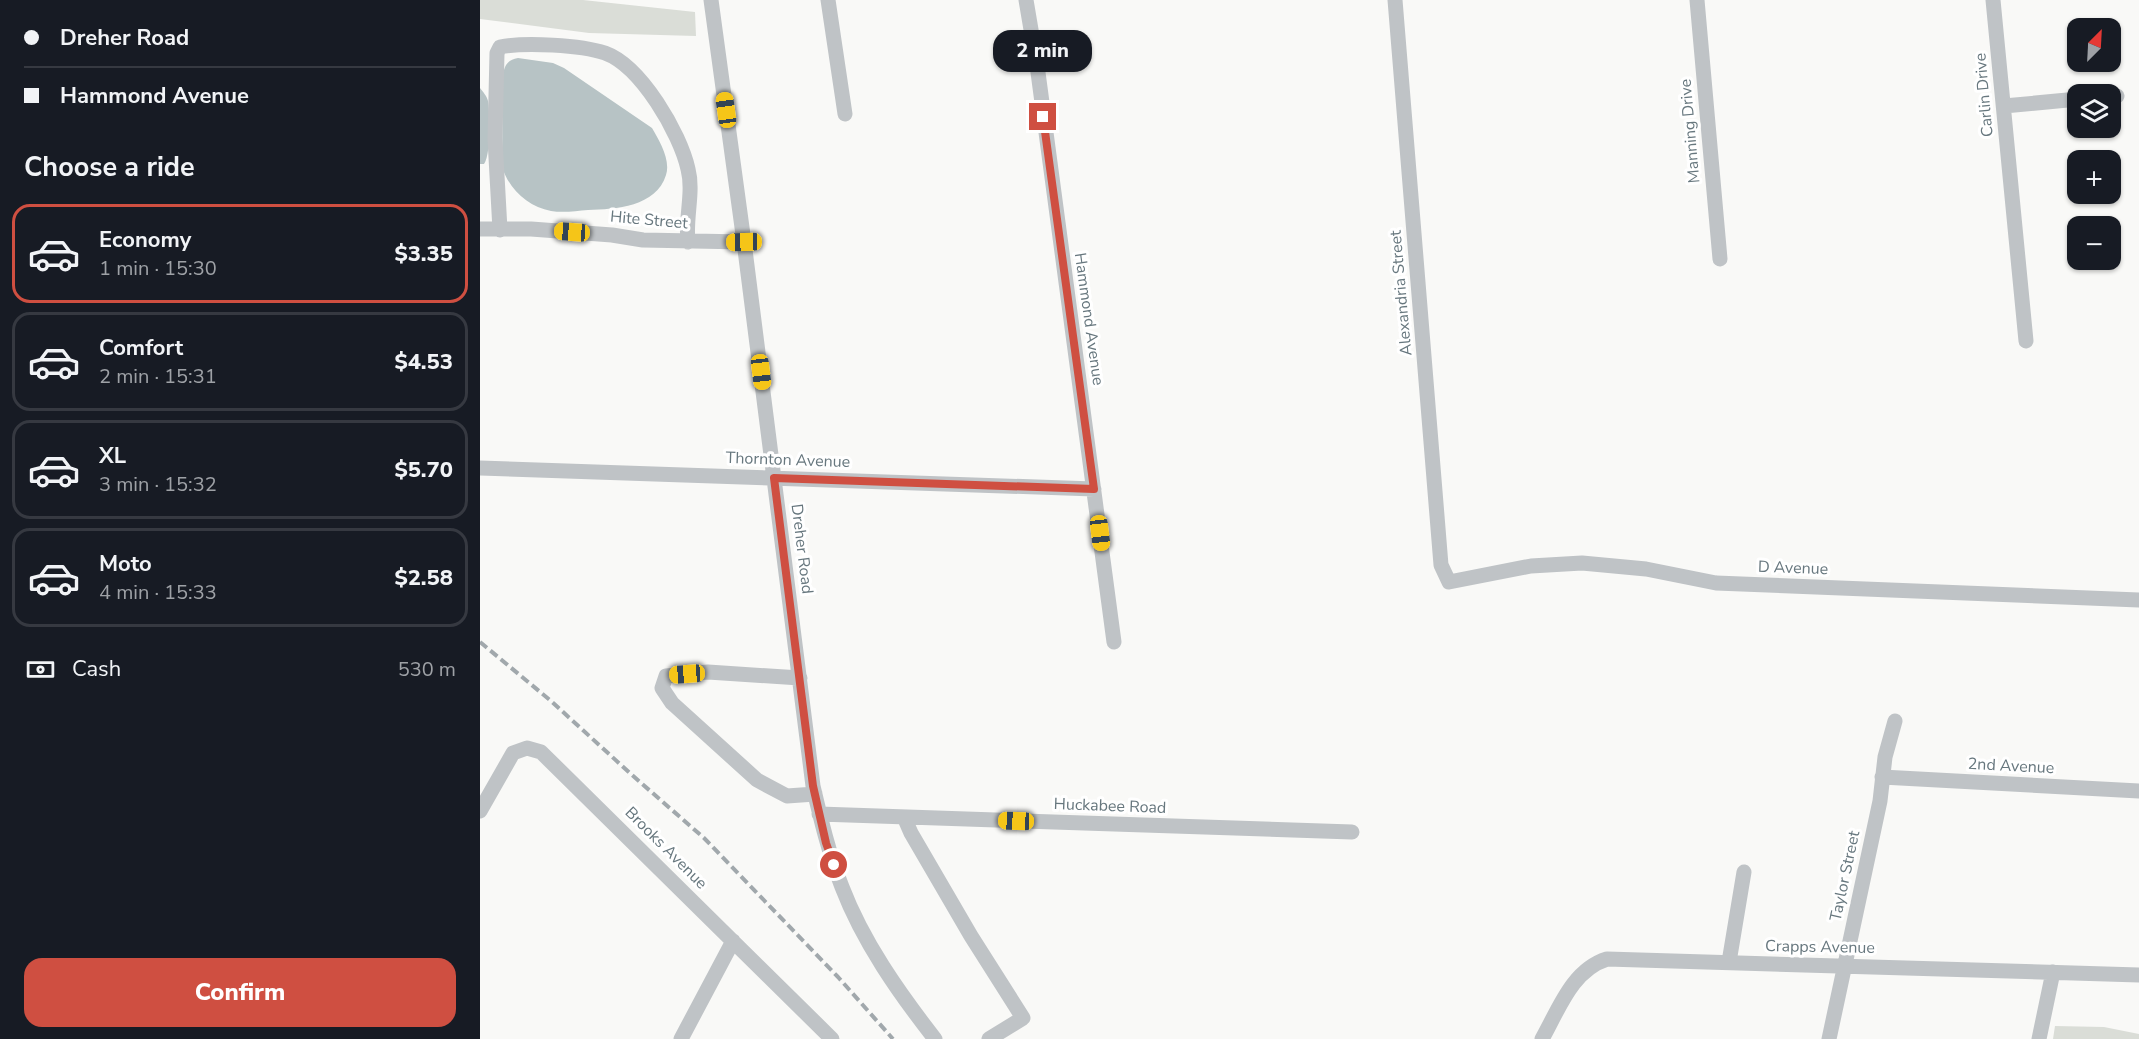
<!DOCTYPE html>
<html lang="en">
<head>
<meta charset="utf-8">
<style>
  body { margin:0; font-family:"Nunito Sans",sans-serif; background:#20242c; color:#f1f3f6; height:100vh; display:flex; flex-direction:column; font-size:22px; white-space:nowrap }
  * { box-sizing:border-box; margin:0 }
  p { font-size:20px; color:#9ea1a6 }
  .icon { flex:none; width:33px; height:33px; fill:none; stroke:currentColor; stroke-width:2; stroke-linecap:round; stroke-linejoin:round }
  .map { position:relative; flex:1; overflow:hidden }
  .side { display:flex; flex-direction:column; background:#171b24; width:480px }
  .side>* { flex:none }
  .hud { display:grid; align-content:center; height:132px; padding:0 24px; background:#171b24 }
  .needle { width:39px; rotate:24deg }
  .fabs { position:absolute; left:1587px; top:18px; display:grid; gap:12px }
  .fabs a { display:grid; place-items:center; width:54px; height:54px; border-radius:12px; background:#171b24; box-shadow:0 2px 4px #0004; font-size:30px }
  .end { position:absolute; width:27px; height:27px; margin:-14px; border:8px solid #cf4f41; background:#fff; box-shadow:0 0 0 3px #fff }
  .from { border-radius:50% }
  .bubble { position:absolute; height:42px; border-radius:18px; background:#171b24; box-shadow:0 2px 4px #0004; font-size:20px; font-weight:800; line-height:42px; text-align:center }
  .car { position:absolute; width:18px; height:36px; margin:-18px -9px; border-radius:8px; box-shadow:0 0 4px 2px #0007; background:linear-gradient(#f5c518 24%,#345 0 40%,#f5c518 0 76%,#345 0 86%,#f5c518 0) }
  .hud b { display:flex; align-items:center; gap:21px; height:57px; font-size:22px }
  .hud b+b { border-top:2px solid #363941 }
  .hud i { width:15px; height:15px; background:#f1f3f6 }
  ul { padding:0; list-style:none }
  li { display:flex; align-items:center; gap:18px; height:99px; margin:0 12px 9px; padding:0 12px; border:3px solid #363941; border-radius:18px }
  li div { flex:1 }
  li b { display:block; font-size:22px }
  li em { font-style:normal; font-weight:800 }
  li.on { border-color:#cf4f41 }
  li>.icon { width:54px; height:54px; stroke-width:1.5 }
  h2 { padding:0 24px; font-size:27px; line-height:72px }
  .pay { display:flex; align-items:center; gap:15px; height:66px; padding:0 24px; font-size:22px }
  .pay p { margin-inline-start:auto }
  .cta { display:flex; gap:12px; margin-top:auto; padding:12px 24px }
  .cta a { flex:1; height:69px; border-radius:18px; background:#cf4f41; color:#fff; font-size:24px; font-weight:800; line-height:69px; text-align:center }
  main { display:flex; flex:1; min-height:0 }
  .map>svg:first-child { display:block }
  .green { fill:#daddd7 }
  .water { fill:#b7c3c5 }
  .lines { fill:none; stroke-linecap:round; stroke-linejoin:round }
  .minor { stroke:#bfc3c6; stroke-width:15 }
  .rail { stroke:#a1a8ac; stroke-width:4; stroke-dasharray:9 4.5; stroke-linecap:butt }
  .route { stroke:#cf4f41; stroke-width:8 }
  .labels { text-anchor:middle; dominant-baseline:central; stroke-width:6; stroke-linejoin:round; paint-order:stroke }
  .street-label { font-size:16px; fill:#67777e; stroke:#fff }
</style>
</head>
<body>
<main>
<section class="side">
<div class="hud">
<b><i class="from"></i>Dreher Road</b>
<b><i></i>Hammond Avenue</b>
</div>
<h2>Choose a ride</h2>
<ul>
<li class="on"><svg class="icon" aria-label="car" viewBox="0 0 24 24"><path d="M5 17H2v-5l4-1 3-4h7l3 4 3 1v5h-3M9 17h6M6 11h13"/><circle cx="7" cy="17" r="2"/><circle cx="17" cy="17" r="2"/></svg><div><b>Economy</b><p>1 min · 15:30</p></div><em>$3.35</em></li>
<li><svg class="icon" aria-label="car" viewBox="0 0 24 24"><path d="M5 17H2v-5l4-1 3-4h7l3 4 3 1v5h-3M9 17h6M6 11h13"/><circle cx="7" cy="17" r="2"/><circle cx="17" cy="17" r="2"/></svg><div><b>Comfort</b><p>2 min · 15:31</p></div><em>$4.53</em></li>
<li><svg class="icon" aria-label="car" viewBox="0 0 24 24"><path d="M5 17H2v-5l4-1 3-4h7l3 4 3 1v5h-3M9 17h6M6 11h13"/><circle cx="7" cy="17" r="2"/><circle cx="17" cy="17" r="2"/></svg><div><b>XL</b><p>3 min · 15:32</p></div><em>$5.70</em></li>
<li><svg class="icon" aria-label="car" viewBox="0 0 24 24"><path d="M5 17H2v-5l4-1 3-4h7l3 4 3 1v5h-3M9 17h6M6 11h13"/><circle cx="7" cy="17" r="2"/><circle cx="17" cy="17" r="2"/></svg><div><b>Moto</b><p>4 min · 15:33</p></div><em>$2.58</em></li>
</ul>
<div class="pay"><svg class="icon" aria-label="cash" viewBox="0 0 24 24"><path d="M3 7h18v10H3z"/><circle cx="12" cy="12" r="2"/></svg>Cash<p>530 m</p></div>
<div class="cta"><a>Confirm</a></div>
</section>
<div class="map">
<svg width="1659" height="1039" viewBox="0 0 1659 1039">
  <rect width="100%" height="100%" fill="#f9f9f7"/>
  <path class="green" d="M0 0H103L215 12 216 36 109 33 0 19Z
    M1575 1026 1624 1027 1659 1034V1039H1573Z"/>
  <path class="water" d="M38 58 73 63 84 68 172 128C179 140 191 160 186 175 176 207 136 209 108 210 96 211 83 213 71 211 48 207 29 189 22 167L23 74C25 64 28 60 38 58Z
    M0 88C3 92 7 96 8 101 10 113 11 155 4 164H0Z"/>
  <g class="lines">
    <path class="minor" d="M231 0 264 242 333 786C341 820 349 854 362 887 383 942 419 993 455 1039
      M348 0 365 114
      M546 0 557 65 634 642
      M915 0 961 565 969 582 1051 566 1102 563 1166 569 1236 583 1659 600
      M1217 0 1240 259
      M1513 0 1546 341
      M1630 97 1637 96
      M1524 106 1598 99
      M0 229H51L132 235 163 240 264 242
      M20 230 15 139 17 53 20 47C45 42 101 45 125 53 161 66 200 133 208 169 214 192 205 218 208 242
      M0 468 614 489
      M320 678 228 672 186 676 182 688 192 703 277 780 307 796 335 794
      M1402 777 1659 791
      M0 811 33 753 47 748 61 752 352 1039
      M339 814 872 832
      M424 817 431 833 491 936 543 1018 509 1039
      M1249 962 1264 872
      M201 1039 253 941
      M1062 1039C1079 1009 1092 970 1127 959L1659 975
      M1349 1039 1400 801 1405 757 1415 721
      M1559 1039 1573 972"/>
    <path class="rail" d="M0 642 71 701 152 775 224 838 358 977 413 1039"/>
  </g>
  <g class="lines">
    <path class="route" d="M354 865 346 843 333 786 294 478 614 489 563 117"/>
  </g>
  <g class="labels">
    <g class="street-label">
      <text transform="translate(1504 95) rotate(-95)">Carlin Drive</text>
      <text transform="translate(1210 131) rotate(-95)">Manning Drive</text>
      <text transform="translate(169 220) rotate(5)">Hite Street</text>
      <text transform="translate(921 293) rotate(-95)">Alexandria Street</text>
      <text transform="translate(609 319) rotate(82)">Hammond Avenue</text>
      <text transform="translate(308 460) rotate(2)">Thornton Avenue</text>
      <text transform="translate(322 549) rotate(83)">Dreher Road</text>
      <text transform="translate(1313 568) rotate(2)">D Avenue</text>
      <text transform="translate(1531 766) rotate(3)">2nd Avenue</text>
      <text transform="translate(630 806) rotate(2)">Huckabee Road</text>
      <text transform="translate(186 848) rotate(45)">Brooks Avenue</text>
      <text transform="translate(1365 876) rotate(-78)">Taylor Street</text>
      <text transform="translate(1340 947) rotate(1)">Crapps Avenue</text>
    </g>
  </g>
</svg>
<div class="fabs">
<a><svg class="needle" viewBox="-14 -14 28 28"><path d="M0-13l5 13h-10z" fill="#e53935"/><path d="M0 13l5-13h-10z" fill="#9ea1a6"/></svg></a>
<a><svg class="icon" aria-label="layers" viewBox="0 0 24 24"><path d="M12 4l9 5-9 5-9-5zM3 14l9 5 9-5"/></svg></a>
<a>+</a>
<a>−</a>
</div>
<i class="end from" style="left:354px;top:865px"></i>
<i class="end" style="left:563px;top:117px"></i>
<div class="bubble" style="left:513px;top:30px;width:99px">2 min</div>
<i class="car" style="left:246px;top:110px;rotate:352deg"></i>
<i class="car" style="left:92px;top:232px;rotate:274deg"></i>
<i class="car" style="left:264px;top:242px;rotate:269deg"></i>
<i class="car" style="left:281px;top:372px;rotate:173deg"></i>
<i class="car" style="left:620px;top:533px;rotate:173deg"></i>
<i class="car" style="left:207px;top:674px;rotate:266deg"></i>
<i class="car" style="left:536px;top:821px;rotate:272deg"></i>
</div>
</main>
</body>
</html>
